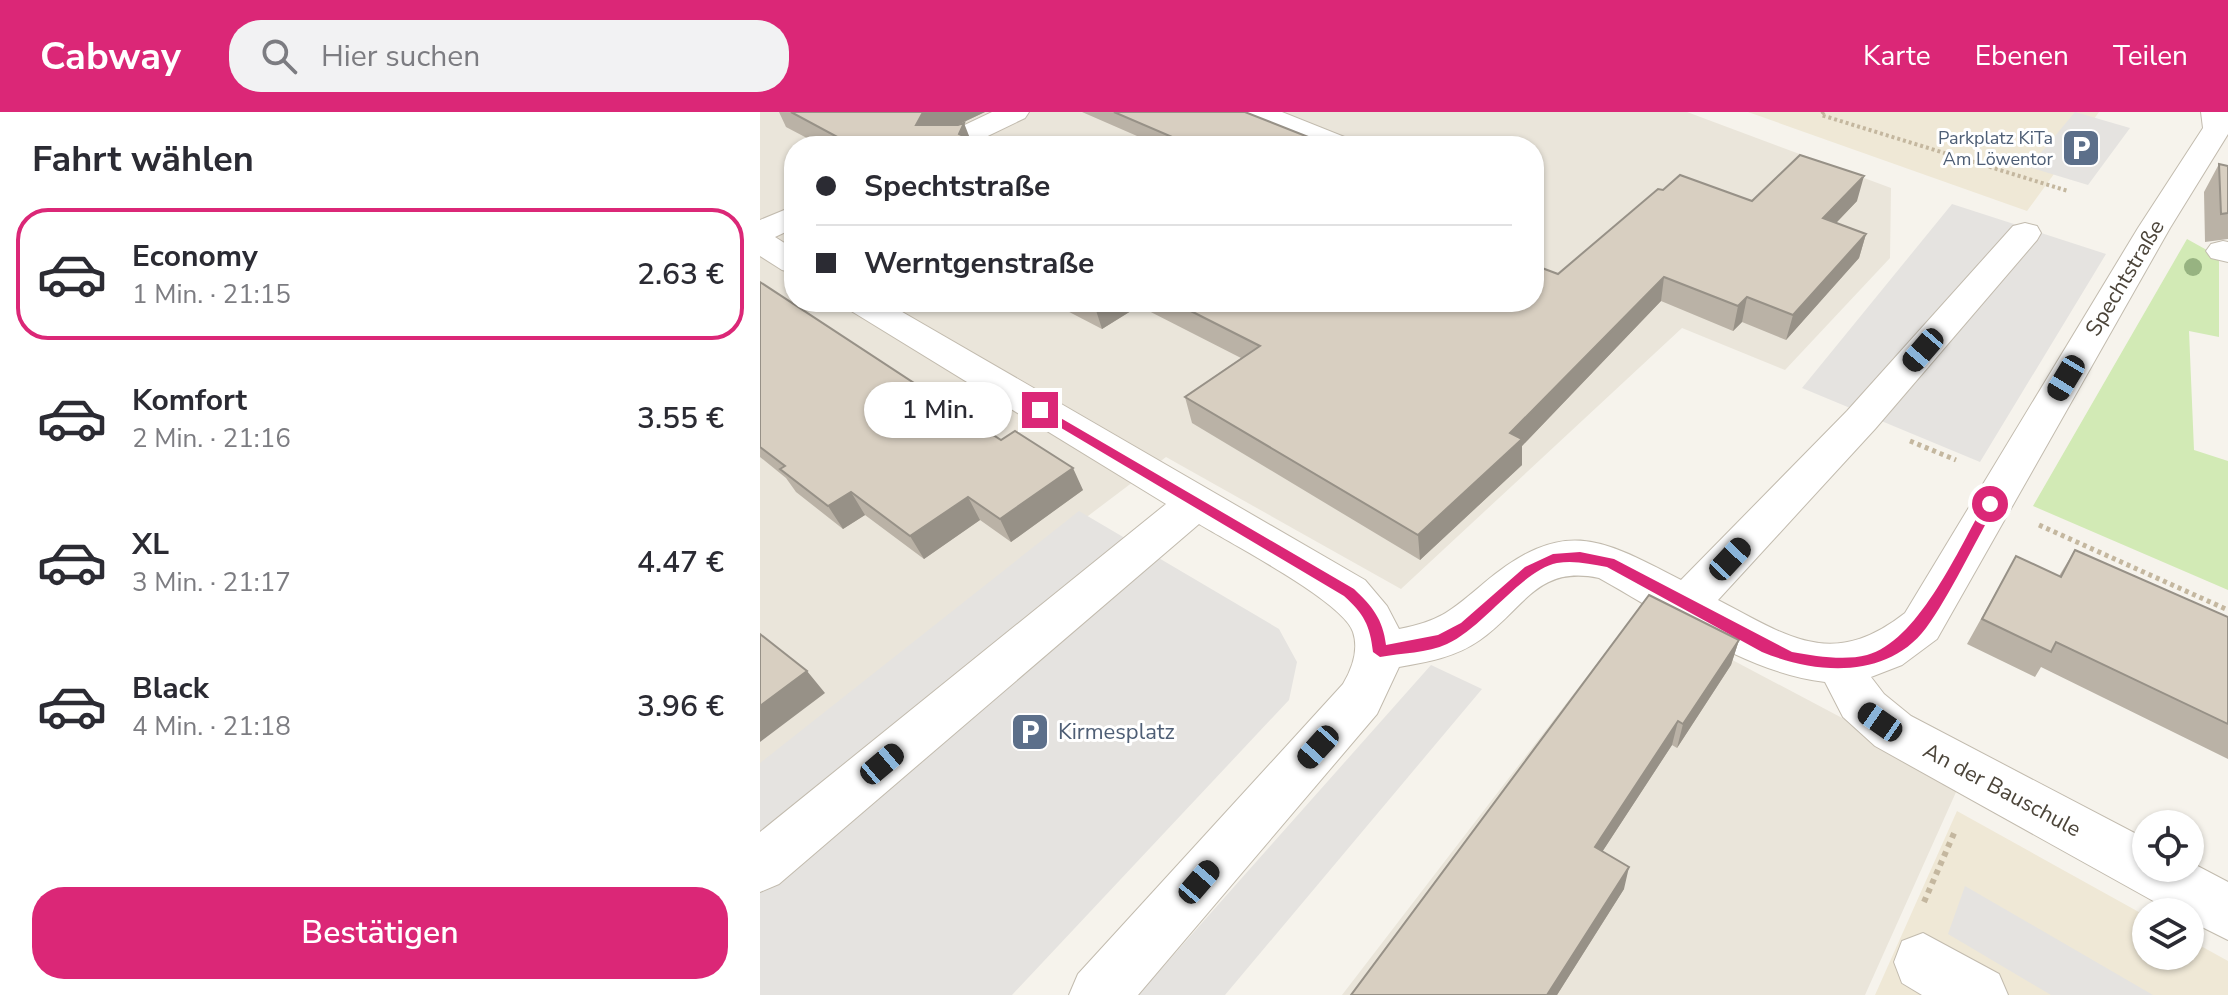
<!DOCTYPE html>
<html lang="de">
<head>
<meta charset="utf-8">
<style>
  body { margin:0; font-family:"Nunito Sans",sans-serif; background:#f2f2f3; color:#2b2b33; height:100vh; display:flex; flex-direction:column; font-size:30px; white-space:nowrap }
  * { box-sizing:border-box; margin:0 }
  p { font-size:26px; color:#7c7c81 }
  .icon { flex:none; width:44px; height:44px; fill:none; stroke:currentColor; stroke-width:2; stroke-linecap:round; stroke-linejoin:round }
  .map { position:relative; flex:1; overflow:hidden }
  .side { display:flex; flex-direction:column; background:#fff; width:760px }
  .side>* { flex:none }
  .guide { position:absolute; left:24px; top:24px; width:760px; height:176px; border-radius:32px; box-shadow:0 2px 6px #0004; display:grid; align-content:center; height:176px; padding:0 32px; background:#fff }
  .fabs { position:absolute; left:1372px; top:698px; display:grid; gap:16px }
  .fabs a { display:grid; place-items:center; width:72px; height:72px; border-radius:50%; background:#fff; box-shadow:0 2px 6px #0004; font-size:40px }
  .end { position:absolute; width:36px; height:36px; margin:-18px; border:10px solid #db2777; background:#fff; box-shadow:0 0 0 4px #fff }
  .from { border-radius:50% }
  .bubble { position:absolute; height:56px; border-radius:28px; background:#fff; box-shadow:0 2px 6px #0004; font-size:26px; font-weight:600; line-height:56px; text-align:center }
  .car { position:absolute; width:24px; height:48px; margin:-24px -12px; border-radius:10px; box-shadow:0 0 6px 2px #0007; background:linear-gradient(#222 24%,#8ab4d8 0 40%,#222 0 76%,#8ab4d8 0 86%,#222 0) }
  .guide b { display:flex; align-items:center; gap:28px; height:76px; font-size:30px }
  .guide b+b { border-top:2px solid #e1e1e2 }
  .guide i { width:20px; height:20px; background:#2b2b33 }
  ul { padding:0; list-style:none }
  li { display:flex; align-items:center; gap:24px; height:132px; margin:0 16px 12px; padding:0 16px; border:4px solid transparent; border-radius:32px }
  li div { flex:1 }
  li b { display:block; font-size:30px }
  li em { font-style:normal; font-weight:600 }
  li.current { border-color:#db2777 }
  li>.icon { width:72px; height:72px; stroke-width:1.5 }
  h2 { padding:0 32px; font-size:36px; line-height:96px }
  .action { display:flex; gap:16px; margin-top:auto; padding:16px 32px }
  .action a { flex:1; height:92px; border-radius:32px; background:#db2777; color:#fff; font-size:32px; font-weight:600; line-height:92px; text-align:center }
  header { display:flex; align-items:center; gap:48px; box-sizing:border-box; height:112px; padding:0 40px; background:#db2777; color:#fff }
  header strong { font-size:38px }
  nav { display:flex; gap:44px; margin-inline-start:auto; font-size:28px }
  .search { width:560px; height:72px; background:#f2f2f3; display:flex; align-items:center; gap:20px; box-sizing:border-box; padding:0 28px; border-radius:32px; color:#7c7c81; font-size:30px }
  main { display:flex; flex:1; min-height:0 }
  .map>svg:first-child { display:block }
  .residential { fill:#eae5da; fill-rule:evenodd }
  .education { fill:#efe8d6 }
  .green { fill:#d2eab5 }
  .parking { fill:#e5e3e0 }
  .lines { fill:none; stroke-linecap:round; stroke-linejoin:round }
  .minor-casing { stroke:#c2bbae; stroke-width:2 }
  .path-far2 { stroke:#c4b79f; stroke-width:4; stroke-dasharray:3 3; stroke-linecap:butt }
  .path-far1 { stroke:#c4b79f; stroke-width:5; stroke-dasharray:4 4; stroke-linecap:butt }
  .path { stroke:#c4b79f; stroke-width:6; stroke-dasharray:5 5; stroke-linecap:butt }
  .minor { fill:#fff; fill-rule:evenodd }
  .tree { fill:#97b381 }
  .wall { fill:#bab2a6 }
  .shaded-wall { fill:#979187 }
  .building { fill:#d8cfc1; stroke:#979187; stroke-width:2 }
  .route { fill:#db2777 }
  .labels { text-anchor:middle; dominant-baseline:central; stroke-width:6; stroke-linejoin:round; paint-order:stroke }
  .far-service-label { font-size:18px; fill:#4e5e75; stroke:#fff; text-anchor:end }
  .street-label { font-size:22px; fill:#4b4439; stroke:#fff }
  .service-label { font-size:22px; fill:#4e5e75; stroke:#fff; text-anchor:start }
</style>
</head>
<body>
<header>
<strong>Cabway</strong>
<div class="search"><svg class="icon" aria-label="search" viewBox="0 0 24 24"><circle cx="10" cy="10" r="6"/><path d="M15 15l6 6"/></svg>Hier suchen</div>
<nav><a>Karte</a><a>Ebenen</a><a>Teilen</a></nav>
</header>
<main>
<section class="side">
<h2>Fahrt wählen</h2>
<ul>
<li class="current"><svg class="icon" aria-label="car" viewBox="0 0 24 24"><path d="M5 17H2v-5l4-1 3-4h7l3 4 3 1v5h-3M9 17h6M6 11h13"/><circle cx="7" cy="17" r="2"/><circle cx="17" cy="17" r="2"/></svg><div><b>Economy</b><p>1 Min. · 21:15</p></div><em>2.63 €</em></li>
<li><svg class="icon" aria-label="car" viewBox="0 0 24 24"><path d="M5 17H2v-5l4-1 3-4h7l3 4 3 1v5h-3M9 17h6M6 11h13"/><circle cx="7" cy="17" r="2"/><circle cx="17" cy="17" r="2"/></svg><div><b>Komfort</b><p>2 Min. · 21:16</p></div><em>3.55 €</em></li>
<li><svg class="icon" aria-label="car" viewBox="0 0 24 24"><path d="M5 17H2v-5l4-1 3-4h7l3 4 3 1v5h-3M9 17h6M6 11h13"/><circle cx="7" cy="17" r="2"/><circle cx="17" cy="17" r="2"/></svg><div><b>XL</b><p>3 Min. · 21:17</p></div><em>4.47 €</em></li>
<li><svg class="icon" aria-label="car" viewBox="0 0 24 24"><path d="M5 17H2v-5l4-1 3-4h7l3 4 3 1v5h-3M9 17h6M6 11h13"/><circle cx="7" cy="17" r="2"/><circle cx="17" cy="17" r="2"/></svg><div><b>Black</b><p>4 Min. · 21:18</p></div><em>3.96 €</em></li>
</ul>
<div class="action"><a>Bestätigen</a></div>
</section>
<div class="map">
<svg width="1468" height="883" viewBox="0 0 1468 883">
  <rect width="100%" height="100%" fill="#f6f3ec"/>
  <path class="residential" d="M0 0H927L1131 76 1130 146 1025 258 922 216 641 477 406 345 0 652ZM34 34H774V190H34Z
    M878 498 1201 669 1105 883H582Z"/>
  <path class="education" d="M988 0H1339L1267 99Z
    M1197 699 1386 804V844H1430V828L1468 849V883H1115Z"/>
  <path class="green" d="M1427 127 1454 142 1459 149V225L1429 219 1434 338 1468 349V478L1273 394Z"/>
  <path class="parking" d="M1315 0 1370 16 1328 73 1269 55Z
    M1192 92 1346 142 1220 350 1042 276Z
    M319 399 519 517 537 550 529 588 252 883H0V651Z
    M671 553 722 577 465 883H378Z
    M1205 774 1393 883H1291L1188 822Z"/>
  <g class="lines">
    <g class="minor-casing">
      <path id="minor" d="M232 0H269L265 6 207 34H168L173 28Z
        M483 0H522L592 28 597 34H556L487 6Z
        M1441 0H1468V22L1410 116 1177 527 1142 553 1111 565 1124 582 1151 604 1386 727V756H1430V750L1468 770V828L1430 809V800H1413L1115 634 1083 605 1065 570C986 561 908 504 839 466 777 453 765 496 720 528 696 545 668 550 639 555L617 602 378 883H309L318 862 583 572C592 557 599 538 593 520 584 490 470 431 439 412L19 772 0 780V720L406 392 88 197 82 190H125L605 468 627 494 639 517C681 509 692 498 724 471 803 405 839 425 921 468L1087 299 1253 114 1265 111 1277 114 1281 121 1277 128 1115 317 958 488C1029 525 1072 558 1145 501L1378 116 1443 16Z
        M34 94V116L15 125 34 137V161L22 158 0 144V108Z
        M1463 129 1468 130V150L1451 146 1446 139 1451 132Z
        M1163 821 1239 862 1248 883H1162L1142 871 1134 850 1142 829Z"/>
    </g>
    <path class="path-far2" d="M1064 0 1061 3 1308 79"/>
    <path class="path-far1" d="M1150 329 1196 348
      M1279 413 1468 498"/>
    <path class="path" d="M1164 790 1195 719"/>
    <use href="#minor" class="minor"/>
  </g>
  <circle class="tree" cx="1433" cy="155" r="9"/>
  <path class="wall" d="M19 0H225L197 13 211 27 225 34H62L26 15Z
    M322 0H485L571 34H400Z
    M1459 52 1468 54V127L1445 130 1444 80Z
    M903 78 992 89H1097L1076 111 1106 122 1099 146 1026 228 982 210 973 219 901 189 762 334V353L660 448 432 311 425 285 481 246 379 194 342 217 290 190H774L798 162Z
    M0 170 241 328 323 378 251 430 220 408 164 447 105 403 83 417 36 380 26 366 0 345Z
    M1315 438 1468 505V647L1281 555 1275 565 1207 532 1256 444 1299 464Z
    M979 528 971 553 917 636 912 633 842 740 864 777 797 883H591Z"/>
  <path class="shaded-wall" d="M166 0H225L172 25 156 13 162 2Z
    M204 11 213 34 199 22Z
    M1104 64 1097 89 1057 131 1063 106Z
    M1106 122 1099 146 1026 228 1033 203Z
    M904 165 901 189 762 334V353L660 448 658 423 750 321Z
    M987 185 982 210 973 219 978 194Z
    M338 190H378L379 194 342 217 334 192Z
    M313 356 323 378 251 430 240 407Z
    M91 380 105 403 83 417 68 394Z
    M208 385 220 408 164 447 150 424Z
    M979 528 971 553 917 636 923 612Z
    M47 559 65 581 0 630V594Z
    M918 609 912 633 831 757 835 735Z
    M869 755 864 777 797 883H787Z"/>
  <path class="building" d="M31 0H166L162 2 156 13H198L204 11 199 22 225 34H94Z
    M354 0H485L571 34H433Z
    M1040 43 1104 64 1063 106 1106 122 1033 203 987 185 978 194 904 165 750 321 762 327 658 423 425 285 500 234 413 190H774V153L798 162 898 77 903 78 920 63 992 89Z
    M1459 52 1468 54V101L1461 102Z
    M0 170 241 328 255 319 313 356 240 407 208 385 150 424 91 380 68 394 20 357 25 354 0 335Z
    M1315 438 1468 505V612L1296 530 1291 540 1222 507 1256 444 1301 465Z
    M889 483 979 528 923 612 918 609 835 735 869 755 787 883H591Z
    M0 522 47 559 0 594Z"/>
  <path class="route" d="M280 294 594 477C612 494 623 507 626 533L678 523 701 511 765 455 793 442 820 440 854 447 1032 540C1055 544 1084 549 1107 543 1159 529 1200 434 1226 389L1230 387 1237 392C1215 429 1191 482 1166 516 1127 568 1055 562 1002 540L847 455C830 452 814 448 797 451 762 458 724 515 687 532 668 541 641 541 620 545L613 540C610 513 604 502 584 484L276 301 274 298Z"/>
  <defs>
    <g id="parking-square" transform="scale(2)"><rect x="-9" y="-9" width="18" height="18" rx="4" fill="#5c6f8a" stroke="#fff"/><path d="M-3.5-5.5H1a3.5 3.5 0 0 1 0 7H-1V5.5H-3.5ZM-1-3.4V-.6H.8a1.4 1.4 0 0 0 0-2.8Z" fill="#fff"/></g>
  </defs>
  <g fill-rule="evenodd">
    <use href="#parking-square" x="1321" y="36"/>
    <use href="#parking-square" x="270" y="620"/>
  </g>
  <g class="labels">
    <g class="far-service-label">
      <text x="1293" y="26">Parkplatz KiTa<tspan x="1293" dy="21">Am Löwentor</tspan></text>
    </g>
    <g class="street-label">
      <text transform="translate(1365 166) rotate(-59)">Spechtstraße</text>
      <text transform="translate(1242 678) rotate(28)">An der Bauschule</text>
    </g>
    <g class="service-label">
      <text x="298" y="620">Kirmesplatz</text>
    </g>
  </g>
</svg>
<div class="fabs">
<a><svg class="icon" aria-label="locate" viewBox="0 0 24 24"><circle cx="12" cy="12" r="6"/><path d="M12 2v4M12 18v4M2 12h4M18 12h4"/></svg></a>
<a><svg class="icon" aria-label="layers" viewBox="0 0 24 24"><path d="M12 4l9 5-9 5-9-5zM3 14l9 5 9-5"/></svg></a>
</div>
<i class="end from" style="left:1230px;top:392px"></i>
<i class="end" style="left:280px;top:298px"></i>
<div class="bubble" style="left:104px;top:270px;width:148px">1 Min.</div>
<i class="car" style="left:1163px;top:238px;rotate:221deg"></i>
<i class="car" style="left:1306px;top:266px;rotate:211deg"></i>
<i class="car" style="left:970px;top:447px;rotate:43deg"></i>
<i class="car" style="left:1120px;top:610px;rotate:305deg"></i>
<i class="car" style="left:558px;top:635px;rotate:222deg"></i>
<i class="car" style="left:122px;top:652px;rotate:50deg"></i>
<i class="car" style="left:439px;top:770px;rotate:41deg"></i>
<div class="guide">
<b><i class="from"></i>Spechtstraße</b>
<b><i></i>Werntgenstraße</b>
</div>
</div>
</main>
</body>
</html>
